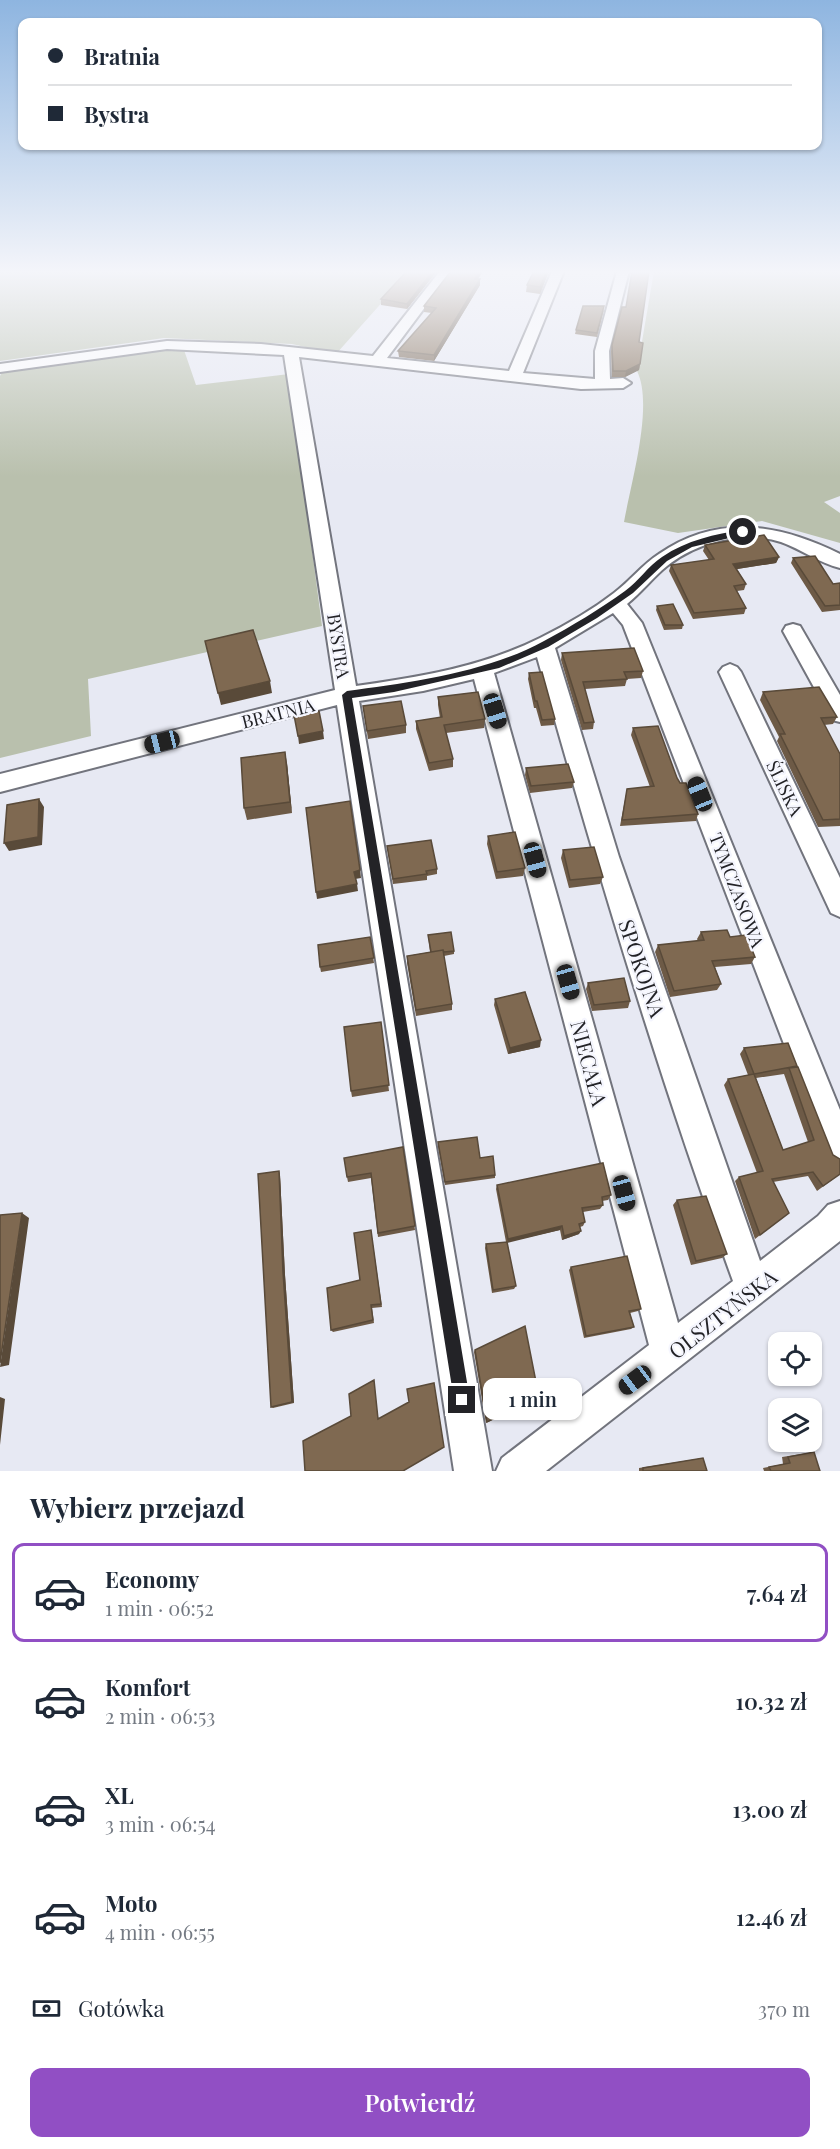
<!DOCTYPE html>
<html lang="pl">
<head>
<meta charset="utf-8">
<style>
  body { margin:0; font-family:"Playfair Display",serif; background:#f2f2f3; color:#1f2937; height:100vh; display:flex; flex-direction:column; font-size:22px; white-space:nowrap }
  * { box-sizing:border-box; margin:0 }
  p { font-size:20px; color:#747a83 }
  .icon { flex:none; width:33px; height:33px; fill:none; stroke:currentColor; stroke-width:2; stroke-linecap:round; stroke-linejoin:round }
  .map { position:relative; height:1471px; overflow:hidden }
  .panel { display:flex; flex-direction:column; background:#fff; flex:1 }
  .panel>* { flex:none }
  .hud { position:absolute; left:18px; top:18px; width:804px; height:132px; border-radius:12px; box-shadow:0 2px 4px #0004; display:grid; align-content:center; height:132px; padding:0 30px; background:#fff }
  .buttons { position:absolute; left:768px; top:1332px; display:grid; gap:12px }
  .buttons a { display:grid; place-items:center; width:54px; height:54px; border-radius:12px; background:#fff; box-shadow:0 2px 4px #0004; font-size:30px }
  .end { position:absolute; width:27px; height:27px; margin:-14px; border:8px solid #232327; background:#fff; box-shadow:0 0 0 3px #fff }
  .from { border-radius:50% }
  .bubble { position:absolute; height:42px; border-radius:12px; background:#fff; box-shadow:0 2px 4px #0004; font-size:20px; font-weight:600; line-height:42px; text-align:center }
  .car { position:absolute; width:18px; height:36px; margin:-18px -9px; border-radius:8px; box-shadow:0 0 4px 2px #0007; background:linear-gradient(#222 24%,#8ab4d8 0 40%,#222 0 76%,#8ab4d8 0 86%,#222 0) }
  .hud b { display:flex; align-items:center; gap:21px; height:57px; font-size:22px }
  .hud b+b { border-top:2px solid #e0e1e3 }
  .hud i { width:15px; height:15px; background:#1f2937 }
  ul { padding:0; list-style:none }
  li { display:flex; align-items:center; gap:18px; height:99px; margin:0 12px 9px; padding:0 18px; border:3px solid transparent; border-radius:12px }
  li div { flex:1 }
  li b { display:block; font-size:22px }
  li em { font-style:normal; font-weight:600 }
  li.on { border-color:#914fc4 }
  li>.icon { width:54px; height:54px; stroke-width:1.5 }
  h2 { padding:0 30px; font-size:27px; line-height:72px }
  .pay { display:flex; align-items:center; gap:15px; height:66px; padding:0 30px; font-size:22px }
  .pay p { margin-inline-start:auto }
  .cta { display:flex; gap:12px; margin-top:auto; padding:12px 30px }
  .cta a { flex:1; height:69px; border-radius:12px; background:#914fc4; color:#fff; font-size:24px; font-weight:600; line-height:69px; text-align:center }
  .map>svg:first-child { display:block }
  .green { fill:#b9c0ad }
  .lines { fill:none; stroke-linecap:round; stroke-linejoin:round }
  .minor-casing { stroke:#72747d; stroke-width:4 }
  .minor { fill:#fff; fill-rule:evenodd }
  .wall { fill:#6d5a46; fill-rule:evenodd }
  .shaded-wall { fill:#594a39 }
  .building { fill:#7f6951; stroke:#594a39; stroke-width:1.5 }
  .route { fill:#232327 }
  .labels { text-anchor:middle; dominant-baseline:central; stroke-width:4.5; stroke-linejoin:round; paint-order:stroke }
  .street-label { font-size:18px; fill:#232327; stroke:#f5f6fe }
  .near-street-label { font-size:21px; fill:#232327; stroke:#f5f6fe }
</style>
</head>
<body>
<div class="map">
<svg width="840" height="1471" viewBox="0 0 840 1471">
  <rect width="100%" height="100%" fill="#e7e9f3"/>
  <path class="green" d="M0 271H410L336 354 292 344 164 338 0 361Z
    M654 271H840V496L824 502 840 513V543L762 521 678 533 624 522C631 483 654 405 637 371Z
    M158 349 184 350 196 385 289 374 322 626 88 679 91 736 0 758V376L2 372Z"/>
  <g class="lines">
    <g class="minor-casing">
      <path id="minor" d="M440 271H452L387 358 509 371 552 271H564L523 373 595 379V351L617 271H629L609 351 610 379 623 378 631 383 623 388 581 389 299 357 356 686C420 677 482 667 540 638 566 625 592 610 614 593 630 581 642 565 659 554 718 513 780 524 840 554V568C819 563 801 549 781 542 744 530 697 542 667 566 653 577 642 592 627 604L642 623 840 1110V1164L829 1159 824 1148 623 625 613 613 555 648 619 857 760 1261 818 1216 828 1205 840 1201V1241L546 1471H496L502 1458 649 1345 474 679 423 691 359 701 492 1471H454L337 705 0 792V774L335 690 284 355 167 349 0 372V364L167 341 261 344 373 356ZM537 657C596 866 658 1076 733 1281L678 1323 494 673Z
        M793 624 800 626 840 695V722L832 720 783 631 786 626Z
        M730 664 737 667 741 672 840 878V917L831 913 719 672 723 667Z"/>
    </g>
    <use href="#minor" class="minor"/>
  </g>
  <path class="wall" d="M407 271H437L407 309 381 305V299Z
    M451 271H483L478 279H480V285L434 361 399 357 398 351 432 313 424 312V306Z
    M534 271H549L540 294 526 292 527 285Z
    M631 271H649L639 342 640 364 639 370 625 377H612L611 351 612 345 626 307 632 272Z
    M604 310 597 337 575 334 576 330Z
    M705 545 779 557 776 563 737 569 746 584 744 590 737 591 746 608 744 614 693 619 669 571 671 565 709 560 703 551Z
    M793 558 833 584 840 583V610L822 612 791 563Z
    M657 606 683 625 682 629 664 630 656 610Z
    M562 653 643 671 641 678 627 679 625 686 585 689 594 722 593 729 582 730 561 660Z
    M529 673 555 719 554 725 541 726 536 708H534L528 679Z
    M763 692 837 717 833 724 824 725 840 754V826L818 827 777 741 779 737 760 700Z
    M438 697 485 719 484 728 446 733 453 759V767L429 771 416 729V721L440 718 438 705Z
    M363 706 406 725V733L368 739Z
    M633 728 677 778 698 814 696 821 620 826 627 789 650 787 631 735Z
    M287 763 292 813 247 820 244 808Z
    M526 768 574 782 572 788 530 793 525 775Z
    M488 836 525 868 523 876 496 879 487 844Z
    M387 846 437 869V874L427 876V880L393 884Z
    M563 850 603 877 600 884 569 888 561 858Z
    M701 932 730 937 755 957 751 964 715 967 721 984 717 990 670 997 655 952 658 945 698 941 697 939Z
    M428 935 454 951V954L444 956 452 1004V1010L416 1016 407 963V956L430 952Z
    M370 937 374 963 321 972 320 967Z
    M588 983 630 1001 628 1008 592 1011 586 989Z
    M495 999 540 1047 508 1054 494 1005Z
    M381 1022 389 1091 352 1097 351 1091Z
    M788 1043 840 1174 817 1191 808 1176 773 1182 789 1213 755 1239 735 1181 739 1177 757 1173 724 1085 728 1079 748 1075 740 1054 744 1048ZM784 1074 808 1142 783 1150 756 1078Z
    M438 1142 480 1158 495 1175V1178L445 1185 438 1146Z
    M403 1147 415 1230 378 1237 371 1178 348 1182 347 1177Z
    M279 1171 280 1175 285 1275 294 1403 273 1408 271 1407Z
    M497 1185 611 1195 608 1200 602 1201 603 1205 600 1209 583 1212 585 1222 583 1226 580 1227 579 1234 562 1240 560 1230 507 1242 516 1286 514 1289 492 1293 485 1248 486 1244 506 1242 496 1189Z
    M677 1200 727 1254 722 1258 691 1265 673 1205Z
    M371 1230 382 1307 372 1308 374 1323 333 1332 331 1330 360 1280Z
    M571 1267 641 1309 638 1311 630 1313 634 1327 631 1329 584 1338 569 1270Z
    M475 1350 539 1397 486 1423 474 1352Z
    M814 1452 820 1471H764L763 1468 783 1464 782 1457Z
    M703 1458 707 1471H639V1468Z"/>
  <path class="shaded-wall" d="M433 271H437L407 309V304Z
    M480 271H483L475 284V279Z
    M547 271H549L540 294V287Z
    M480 279V285L434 361V355Z
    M640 364 639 370 625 377 626 371Z
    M779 557 776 563 731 570 733 564Z
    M270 681 272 693 221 705 218 693Z
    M323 731 324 739 299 744 298 736Z
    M285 752 287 763 292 813 290 802Z
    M39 799 44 807 42 845 9 851 4 843Z
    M360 870 361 878 355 879 354 872Z
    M357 884 358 891 317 899 316 892Z
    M541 1040 540 1047 508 1054 510 1048Z
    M279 1171 280 1175 285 1275 294 1403 292 1402 283 1272Z
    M22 1213 29 1218 9 1365 0 1367Z
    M562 1226 560 1230 507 1243 508 1239Z
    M581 1231 579 1234 562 1240 564 1236Z
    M0 1397 5 1399 0 1445Z"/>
  <path class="building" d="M407 271H433L407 304 381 299Z
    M451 271H480L475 279H480L434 355 398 351 436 308 424 306Z
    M534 271H547L540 287 527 285Z
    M632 271H649L639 342 643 343 640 364 626 371H613L612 345 622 307H626Z
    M583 306H604L597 333 576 330Z
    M764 535 779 557 733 564 746 584 734 586 746 608 694 613 671 565 714 559 705 545Z
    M815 556 833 584 840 583V605L825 606 793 558Z
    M673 604 683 625H665L657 606Z
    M253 630 270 681 218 693 205 641Z
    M634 648 643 671 624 672 627 679 583 682 594 722 584 723 562 653Z
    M542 672 555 719 542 720 537 701H535L529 673Z
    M819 687 837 717 821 718 840 754V819L823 820 780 734H785L763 692Z
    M478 692 485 719 444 725 453 759 429 763 416 721 442 717 438 697Z
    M401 701 406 725 367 731 363 706Z
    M319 711 323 731 298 736 294 715Z
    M658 726 677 778 680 783H686L698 814 622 820 627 789 654 786 633 728Z
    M285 752 290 802 244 808 241 758Z
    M568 764 574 782 531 786 526 768Z
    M39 799 38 837 4 843 7 805Z
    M350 801 360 870 354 872 357 884 316 892 306 808Z
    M515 832 525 868 497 872 488 836Z
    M431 840 437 869 426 871 427 874 393 879 387 846Z
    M594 847 603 877 570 880 563 850Z
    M727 930 730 937 746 935 755 957 712 961 721 984 674 991 658 945 704 940 701 932Z
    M451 932 454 951 444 952 443 950 431 952 428 935Z
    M370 937 374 958 320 967 318 945Z
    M443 950 452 1004 416 1010 407 956Z
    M624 978 630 1001 594 1005 588 983Z
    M525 992 541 1040 510 1048 495 999Z
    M381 1022 389 1085 351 1091 344 1027Z
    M788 1043 797 1066 754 1074 783 1150 814 1140 789 1068 798 1067 833 1155 840 1159V1174L823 1186 813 1172 772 1179 789 1213 760 1235 739 1177 763 1171 728 1079 754 1074 744 1048Z
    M477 1137 480 1158 493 1156 495 1175 445 1182 438 1142Z
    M403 1147 415 1226 378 1233 371 1173 347 1177 344 1158Z
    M603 1163 611 1195 602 1197 603 1205 582 1208 585 1222 579 1224 581 1231 564 1236 562 1226 508 1239 497 1185Z
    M279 1171 283 1272 292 1402 271 1407 258 1174Z
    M706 1196 727 1254 696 1261 677 1200Z
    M22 1213 0 1363V1215Z
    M371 1230 381 1304 371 1305 373 1320 331 1330 327 1288 360 1280 354 1233Z
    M507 1242 516 1286 493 1290 486 1244Z
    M627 1256 641 1309 629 1311 634 1327 586 1336 571 1267Z
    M525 1326 539 1397 487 1422 475 1350Z
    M374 1380 378 1419 409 1402 407 1389 434 1383 444 1447 403 1471H305L303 1441 351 1416 349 1394Z
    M814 1452 820 1471H771L769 1467 790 1463 788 1457Z
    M703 1458 707 1471H643V1468Z"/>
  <linearGradient id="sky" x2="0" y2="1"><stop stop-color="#8eb5e0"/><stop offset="0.57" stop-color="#f4f5fa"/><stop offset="1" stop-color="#f4f5fa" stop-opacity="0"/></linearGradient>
  <rect width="840" height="477" fill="url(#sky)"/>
  <path class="route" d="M743 530 746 534 692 547 667 561 633 593 597 618 548 647 499 668 394 692 352 698 470 1400 467 1406 462 1408 456 1406 454 1400 342 695 347 691C410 683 488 672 544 641 572 626 600 609 625 591 639 581 648 566 662 557 687 540 715 534 743 530Z"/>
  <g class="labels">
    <g class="street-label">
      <text transform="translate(339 646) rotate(81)">BYSTRA</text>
      <text transform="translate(278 713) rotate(-14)">BRATNIA</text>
      <text transform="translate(785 788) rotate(64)">ŚLISKA</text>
      <text transform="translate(737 890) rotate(69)">TYMCZASOWA</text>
    </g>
    <g class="near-street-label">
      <text transform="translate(643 968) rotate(71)">SPOKOJNA</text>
      <text transform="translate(590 1063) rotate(75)">NIECAŁA</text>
      <text transform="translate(722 1313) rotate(-38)">OLSZTYŃSKA</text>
    </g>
  </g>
</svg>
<div class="buttons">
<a><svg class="icon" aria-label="locate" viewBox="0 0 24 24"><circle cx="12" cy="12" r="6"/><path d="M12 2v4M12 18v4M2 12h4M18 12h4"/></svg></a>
<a><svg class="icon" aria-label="layers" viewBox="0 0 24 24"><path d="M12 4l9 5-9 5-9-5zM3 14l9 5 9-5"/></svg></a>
</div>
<i class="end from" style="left:743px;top:532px"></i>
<i class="end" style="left:462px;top:1400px"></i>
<div class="bubble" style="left:483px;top:1378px;width:99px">1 min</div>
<i class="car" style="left:495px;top:711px;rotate:163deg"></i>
<i class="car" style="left:162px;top:742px;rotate:256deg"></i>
<i class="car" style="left:700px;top:794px;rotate:338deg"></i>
<i class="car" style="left:535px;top:860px;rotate:165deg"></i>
<i class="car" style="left:568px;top:982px;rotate:164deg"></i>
<i class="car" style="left:624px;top:1193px;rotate:165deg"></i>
<i class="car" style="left:635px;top:1380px;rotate:233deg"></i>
<div class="hud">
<b><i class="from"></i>Bratnia</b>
<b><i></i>Bystra</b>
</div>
</div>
<section class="panel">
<h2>Wybierz przejazd</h2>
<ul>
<li class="on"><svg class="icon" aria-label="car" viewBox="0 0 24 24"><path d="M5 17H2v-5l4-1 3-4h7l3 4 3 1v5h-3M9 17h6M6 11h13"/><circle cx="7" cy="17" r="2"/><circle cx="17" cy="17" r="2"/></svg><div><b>Economy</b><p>1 min · 06:52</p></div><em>7.64 zł</em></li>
<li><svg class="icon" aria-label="car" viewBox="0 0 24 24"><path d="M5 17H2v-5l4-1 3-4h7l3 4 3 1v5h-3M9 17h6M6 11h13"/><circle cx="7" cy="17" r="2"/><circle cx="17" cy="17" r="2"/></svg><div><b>Komfort</b><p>2 min · 06:53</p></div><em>10.32 zł</em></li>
<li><svg class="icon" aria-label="car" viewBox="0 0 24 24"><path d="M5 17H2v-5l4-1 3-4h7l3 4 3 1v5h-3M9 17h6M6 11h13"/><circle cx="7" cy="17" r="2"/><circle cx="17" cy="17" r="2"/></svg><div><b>XL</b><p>3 min · 06:54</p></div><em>13.00 zł</em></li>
<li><svg class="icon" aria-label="car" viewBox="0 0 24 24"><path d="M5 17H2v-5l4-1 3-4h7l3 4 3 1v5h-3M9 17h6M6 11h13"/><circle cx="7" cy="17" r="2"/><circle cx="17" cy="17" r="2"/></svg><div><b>Moto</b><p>4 min · 06:55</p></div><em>12.46 zł</em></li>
</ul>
<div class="pay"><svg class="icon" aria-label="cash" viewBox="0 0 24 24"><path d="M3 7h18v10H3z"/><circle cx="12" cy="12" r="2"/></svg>Gotówka<p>370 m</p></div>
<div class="cta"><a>Potwierdź</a></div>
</section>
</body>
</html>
